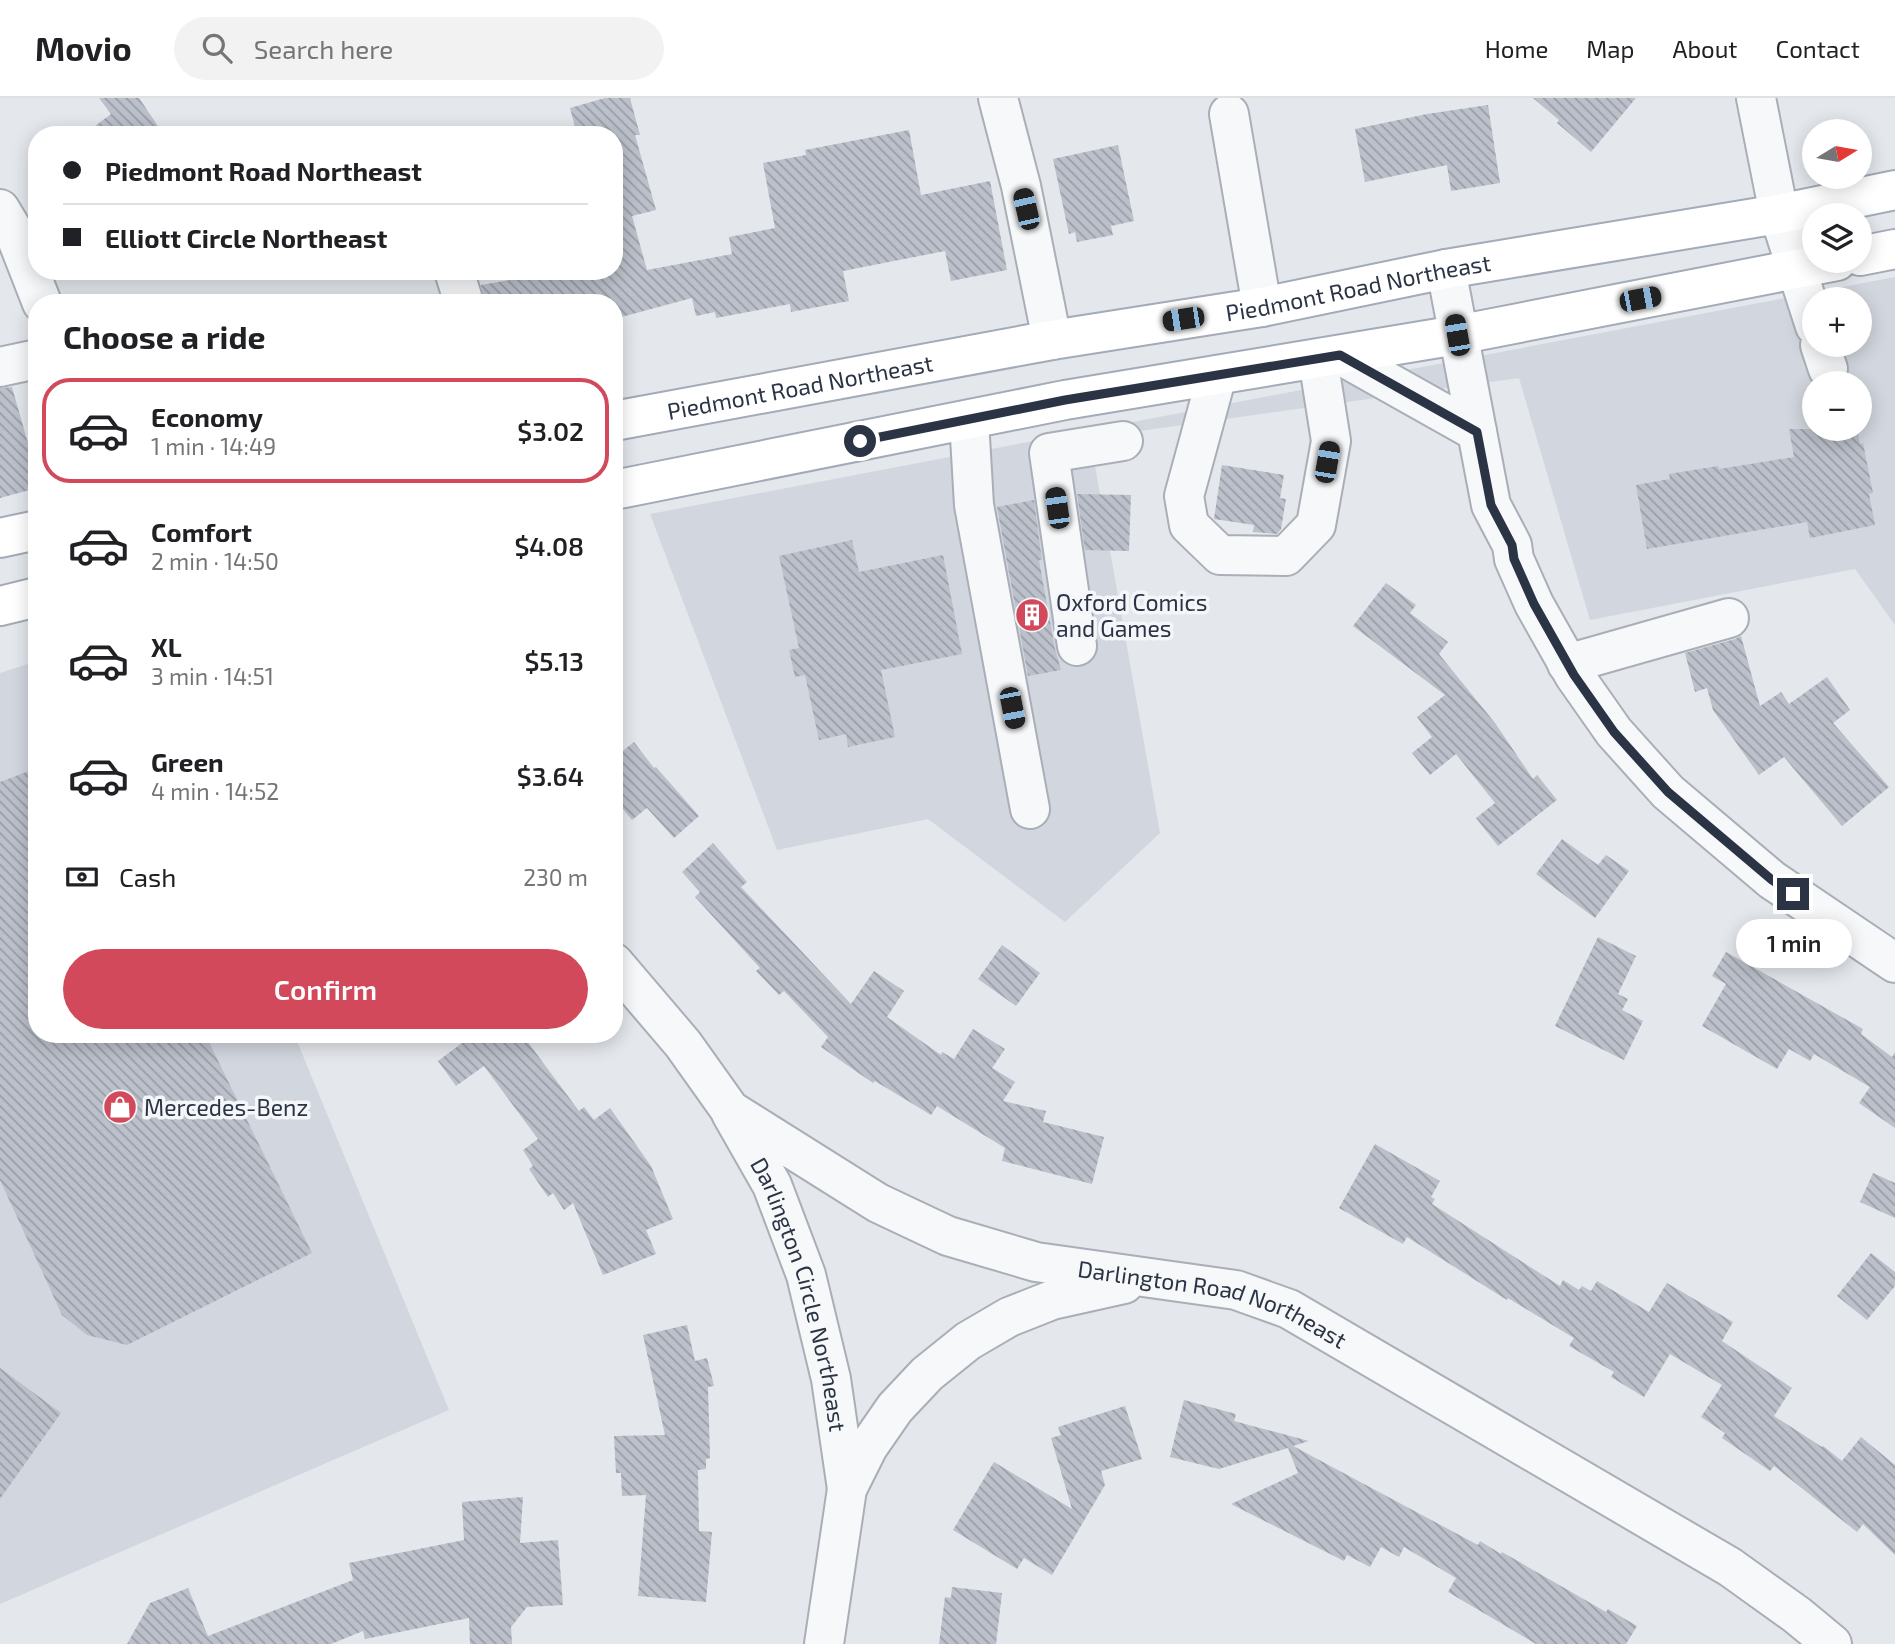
<!DOCTYPE html>
<html lang="en">
<head>
<meta charset="utf-8">
<style>
  body { margin:0; font-family:"Exo 2",sans-serif; background:#f2f2f2; color:#202124; height:100vh; display:flex; flex-direction:column; font-size:26px; white-space:nowrap }
  * { box-sizing:border-box; margin:0 }
  p { font-size:23px; color:#757577 }
  .icon { flex:none; width:38px; height:38px; fill:none; stroke:currentColor; stroke-width:2; stroke-linecap:round; stroke-linejoin:round }
  .map { position:relative; flex:1; overflow:hidden }
  .panel { position:absolute; left:28px; top:196px; width:595px; height:749px; display:flex; flex-direction:column; background:#fff; border-radius:28px; box-shadow:0 4px 18px #0003 }
  .panel>* { flex:none }
  .banner { position:absolute; left:28px; top:28px; width:595px; height:154px; border-radius:28px; box-shadow:0 4px 18px #0003; display:grid; align-content:center; height:154px; padding:0 35px; background:#fff }
  .needle { width:46px; rotate:79deg }
  .tools { position:absolute; left:1802px; top:21px; display:grid; gap:14px }
  .tools a { display:grid; place-items:center; width:70px; height:70px; border-radius:50%; background:#fff; box-shadow:0 4px 18px #0003; font-size:35px }
  .end { position:absolute; width:32px; height:32px; margin:-16px; border:9px solid #2b3445; background:#fff; box-shadow:0 0 0 4px #fff }
  .from { border-radius:50% }
  .bubble { position:absolute; height:49px; border-radius:24px; background:#fff; box-shadow:0 4px 18px #0003; font-size:23px; font-weight:600; line-height:49px; text-align:center }
  .car { position:absolute; width:21px; height:42px; margin:-21px -10px; border-radius:9px; box-shadow:0 0 5px 2px #0007; background:linear-gradient(#222 24%,#8ab4d8 0 40%,#222 0 76%,#8ab4d8 0 86%,#222 0) }
  .banner b { display:flex; align-items:center; gap:24px; height:66px; font-size:26px }
  .banner b+b { border-top:2px solid #e0e0e0 }
  .banner i { width:18px; height:18px; background:#202124 }
  ul { padding:0; list-style:none }
  li { display:flex; align-items:center; gap:21px; height:105px; margin:0 14px 10px; padding:0 21px; border:4px solid transparent; border-radius:28px }
  li div { flex:1 }
  li b { display:block; font-size:26px }
  li em { font-style:normal; font-weight:600 }
  li.selected { border-color:#d1495b }
  li>.icon { width:63px; height:63px; stroke-width:1.5 }
  h2 { padding:0 35px; font-size:32px; line-height:84px }
  .pay { display:flex; align-items:center; gap:18px; height:77px; padding:0 35px; font-size:26px }
  .pay p { margin-inline-start:auto }
  .action { display:flex; gap:14px; margin-top:auto; padding:14px 35px }
  .action a { flex:1; height:80px; border-radius:42px; background:#d1495b; color:#fff; font-size:28px; font-weight:600; line-height:80px; text-align:center }
  header { display:flex; align-items:center; gap:42px; box-sizing:border-box; height:98px; padding:0 35px; background:#fff; border-bottom:2px solid #e0e0e0 }
  header strong { font-size:33px }
  nav { display:flex; gap:38px; margin-inline-start:auto; font-size:24px }
  .search { width:490px; height:63px; background:#f2f2f2; display:flex; align-items:center; gap:18px; box-sizing:border-box; padding:0 24px; border-radius:38px; color:#757577; font-size:26px }
  .map>svg:first-child { display:block }
  .built { fill:#d2d6de; fill-rule:evenodd }
  .building { fill:url(#building-back-hatch) }
  .lines { fill:none; stroke-linecap:round; stroke-linejoin:round }
  .minor-casing { stroke:#a9aeb7; stroke-width:42 }
  .major-casing { stroke:#a3abb8; stroke-width:42 }
  .minor { stroke:#f7f8fa; stroke-width:38 }
  .major { stroke:#fff; stroke-width:38 }
  .route { stroke:#2b3445; stroke-width:9 }
  .labels { text-anchor:middle; dominant-baseline:central; stroke-width:7; stroke-linejoin:round; paint-order:stroke }
  .street-label { font-size:23px; fill:#2b3445; stroke:#f4f6f9 }
  .poi-label { font-size:23px; fill:#2b3445; stroke:#f4f6f9; text-anchor:start }
</style>
</head>
<body>
<header>
<strong>Movio</strong>
<div class="search"><svg class="icon" aria-label="search" viewBox="0 0 24 24"><circle cx="10" cy="10" r="6"/><path d="M15 15l6 6"/></svg>Search here</div>
<nav><a>Home</a><a>Map</a><a>About</a><a>Contact</a></nav>
</header>
<div class="map">
<svg width="1895" height="1546" viewBox="0 0 1895 1546">
  <defs>
    <pattern id="building-back-hatch" width="6" height="6" patternUnits="userSpaceOnUse" patternTransform="scale(1.75)"><rect width="6" height="6" fill="#bbc0ca"/><path d="M-1 5l2 2M0 0l6 6M5-1l2 2" fill="none" stroke="#989da6"/></pattern>
  </defs>
  <rect width="100%" height="100%" fill="#e4e7ec"/>
  <path class="built" d="M1895 179V527L1855 471 1590 522 1519 280 1090 340 1160 735 1065 824 928 721 777 752 650 416ZM1815 201H1860V247H1815ZM1815 285H1860V331H1815Z
    M37 563V936H294L449 1312 0 1506V575Z"/>
  <path class="building" d="M99 0H139L164 37H83L111 16Z
    M605 0H630L640 37H635L656 112 632 118 647 172 732 156 729 139 775 130 763 65 806 57 805 52 909 32 921 97 990 83 1007 172 951 183 945 153 843 173 849 203 791 214 790 206 716 220 715 214 696 218 692 200 614 221V205H485L481 187 561 173H614V37H577L570 10Z
    M1533 0H1636L1591 54 1557 25 1559 22Z
    M1488 7 1500 85 1451 93 1447 67 1365 84 1355 31 1427 16Z
    M1118 47 1134 123 1111 128 1113 137 1077 144 1075 134 1069 136 1053 61Z
    M12 289 37 377V390L0 400V290Z
    M1789 331H1857L1860 346 1863 345 1873 395 1869 396 1875 427 1810 440 1807 424 1647 451 1636 387 1670 381 1669 376 1718 368 1719 371 1794 359Z
    M1222 367 1284 377 1280 400 1286 401 1281 431 1277 436 1253 434 1254 427 1214 421Z
    M1077 396 1131 397 1129 453 1085 452Z
    M1034 402 1042 462H1039L1055 551 1061 572 1028 578 997 409Z
    M852 442 859 474 943 457 962 556 881 572 895 639 848 649 846 636 819 642 805 577 795 579 789 552 799 550 779 458Z
    M1386 485 1416 507 1410 515 1448 544 1439 556 1495 625 1533 681 1537 677 1557 702 1498 748 1476 720 1495 705 1456 656 1430 677 1412 655 1432 639 1417 619 1445 597 1353 528Z
    M1741 538 1760 608 1781 594 1789 606 1827 579 1850 612 1833 625 1889 689 1842 728 1784 659 1759 677 1713 612 1707 590 1695 594 1685 555 1735 541Z
    M634 644 654 670 656 669 699 718 674 740 647 710 632 722 614 700V660Z
    M37 670V936H205L312 1155 127 1247 87 1237 62 1217 0 1082V684Z
    M1562 741 1598 767 1606 757 1629 773 1595 820 1536 776Z
    M713 745 747 784 741 789 851 906 874 873 904 893 887 919 941 957 942 954 954 961 973 931 1005 951 992 970 1015 984 1003 1003 1046 1013 1043 1024 1104 1039 1092 1086 1002 1063 1005 1050 937 1008 931 1017 875 983 873 985 821 949 828 939 784 893 779 897 756 873 760 870 695 799 700 794 682 774Z
    M1598 839 1636 858 1618 896 1628 901 1622 912 1643 923 1624 962 1555 928Z
    M1002 847 1040 875 1016 908 978 881Z
    M1726 854 1863 931 1861 936 1892 959 1895 954V1030L1859 1005 1870 989 1814 956 1810 963 1789 951 1777 971 1702 928 1726 886 1712 878Z
    M461 936H528L524 939 579 1013 584 1009 594 1022 610 1010 651 1068 673 1121 646 1132 656 1156 603 1177 573 1105 564 1112 553 1095 548 1099 529 1071 533 1068 523 1052 538 1041 484 968 456 988 438 963 466 942Z
    M1375 1046 1440 1083 1431 1099 1435 1101 1432 1106 1560 1188 1563 1182 1579 1192 1582 1188 1591 1193 1597 1183 1649 1214 1667 1185 1733 1224 1722 1243 1792 1290 1774 1318 1822 1349 1823 1348 1842 1363 1861 1339 1895 1367V1457L1863 1426 1857 1434 1774 1368 1770 1373 1722 1340 1725 1335 1701 1319 1722 1287 1670 1256 1644 1299 1611 1279 1614 1274 1569 1248 1574 1240 1508 1200 1507 1202 1407 1139 1403 1146 1339 1110Z
    M1873 1075 1895 1085V1120L1860 1104Z
    M1871 1155 1895 1174V1188L1867 1222 1837 1198Z
    M687 1227 695 1263 707 1260 714 1288 708 1289 710 1360 706 1361V1371L698 1372 699 1433 712 1434 706 1504 638 1498 646 1397 622 1398 621 1375H616L614 1338 665 1337 643 1237Z
    M0 1270 61 1315 0 1401Z
    M1184 1302 1236 1316 1234 1323 1309 1343 1293 1348 1478 1447 1480 1443 1501 1456 1502 1454 1606 1514 1608 1511 1637 1528 1626 1546H1536L1448 1494 1456 1480 1404 1449 1399 1459 1381 1449 1370 1469 1347 1457 1344 1463 1231 1406 1298 1375 1288 1350 1219 1371 1170 1359Z
    M1125 1308 1142 1361 1101 1373 1105 1387 1052 1477 1024 1460 1017 1471 953 1432 994 1364 1072 1411 1051 1340 1061 1337 1058 1329Z
    M523 1399 520 1445 558 1442 563 1507 527 1509 511 1529 512 1546H470L469 1520 365 1541 363 1533 331 1546H127L150 1505 188 1490 208 1538 353 1482 349 1465 464 1442 462 1404Z
    M952 1489 1002 1495 996 1546H939L945 1499 951 1500Z"/>
  <g class="lines">
    <g class="minor-casing">
      <g id="minor">
        <path d="M998 0 1021 88 1052 242"/>
        <path d="M1756 0 1779 116 1815 228"/>
        <path d="M1229 16 1262 209"/>
        <path d="M0 111 15 136 42 205"/>
        <path d="M1446 171 1491 407 1512 447 1514 461 1534 506 1574 577 1614 634 1668 694 1772 782 1895 865"/>
        <path d="M454 173 464 205"/>
        <path d="M1820 247 1828 271"/>
        <path d="M1340 257 1477 334"/>
        <path d="M0 269 37 261"/>
        <path d="M1217 277 1184 398 1189 427 1220 457 1286 458 1316 427 1331 343 1318 261"/>
        <path d="M969 322 974 407 1030 711"/>
        <path d="M1077 548 1049 355 1123 343"/>
        <path d="M1567 566 1729 520"/>
        <path id="s1" d="M614 865 683 946 730 1012 878 1105 948 1138 1036 1164 1236 1192 1289 1211 1730 1469 1797 1517 1832 1546"/>
        <path id="s2" d="M731 1015 772 1087 806 1177 831 1281 847 1391"/>
        <path d="M824 1546 847 1391 868 1349 895 1310 927 1276 968 1243 1009 1219 1052 1202 1124 1186"/>
      </g>
    </g>
    <g class="major-casing">
      <g id="major">
        <path d="M1860 158 1895 151"/>
        <path id="s3" d="M614 323 1052 242 1262 209 1446 171 1779 116 1895 92"/>
        <path d="M614 392 1065 302 1457 237 1837 163"/>
        <path d="M0 440 37 432"/>
        <path d="M0 508 37 499"/>
      </g>
    </g>
    <use href="#minor" class="minor"/>
    <use href="#major" class="major"/>
  </g>
  <g class="lines">
    <path class="route" d="M860 343 1065 302 1340 257 1477 334 1491 407 1512 447 1514 461 1534 506 1574 577 1614 634 1668 694 1772 782 1793 796"/>
  </g>
  <defs>
    <g id="building-disc" transform="scale(1.75)"><circle r="9.5" fill="#d1495b" stroke="#f4f6f9"/><path d="M-4-6H4V6H1V3H-1V6H-4ZM-2.5-4.3h1.7v1.8h-1.7ZM.8-4.3h1.7v1.8H.8ZM-2.5-1h1.7V.8h-1.7ZM.8-1h1.7V.8H.8Z" fill="#fff"/></g>
    <g id="shop-disc" transform="scale(1.75)"><circle r="9.5" fill="#d1495b" stroke="#f4f6f9"/><path d="M-5-2.5h2.3a2.7 3.5 0 0 1 5.4 0H5L5.5 6h-11ZM-1.5-2.5h3a1.5 2.3 0 0 0-3 0Z" fill="#fff"/></g>
  </defs>
  <g fill-rule="evenodd">
    <use href="#building-disc" x="1032" y="517"/>
    <use href="#shop-disc" x="120" y="1009"/>
  </g>
  <g class="labels">
    <g class="street-label">
      <text stroke="none"><textPath href="#s3" startOffset="756">Piedmont Road Northeast</textPath></text>
      <text stroke="none"><textPath href="#s3" startOffset="189">Piedmont Road Northeast</textPath></text>
      <text stroke="none"><textPath href="#s2" startOffset="196">Darlington Circle Northeast</textPath></text>
      <text stroke="none"><textPath href="#s1" startOffset="714">Darlington Road Northeast</textPath></text>
    </g>
    <g class="poi-label">
      <text x="1056" y="504">Oxford Comics<tspan x="1056" dy="26">and Games</tspan></text>
      <text x="144" y="1009">Mercedes-Benz</text>
    </g>
  </g>
</svg>
<div class="tools">
<a><svg class="needle" viewBox="-14 -14 28 28"><path d="M0-13l5 13h-10z" fill="#e53935"/><path d="M0 13l5-13h-10z" fill="#757577"/></svg></a>
<a><svg class="icon" aria-label="layers" viewBox="0 0 24 24"><path d="M12 4l9 5-9 5-9-5zM3 14l9 5 9-5"/></svg></a>
<a>+</a>
<a>−</a>
</div>
<i class="end from" style="left:860px;top:343px"></i>
<i class="end" style="left:1793px;top:796px"></i>
<div class="bubble" style="left:1736px;top:821px;width:116px">1 min</div>
<i class="car" style="left:1026px;top:111px;rotate:347deg"></i>
<i class="car" style="left:1640px;top:201px;rotate:79deg"></i>
<i class="car" style="left:1183px;top:221px;rotate:261deg"></i>
<i class="car" style="left:1457px;top:237px;rotate:350deg"></i>
<i class="car" style="left:1327px;top:364px;rotate:10deg"></i>
<i class="car" style="left:1057px;top:410px;rotate:352deg"></i>
<i class="car" style="left:1012px;top:610px;rotate:169deg"></i>
<div class="banner">
<b><i class="from"></i>Piedmont Road Northeast</b>
<b><i></i>Elliott Circle Northeast</b>
</div>
<section class="panel">
<h2>Choose a ride</h2>
<ul>
<li class="selected"><svg class="icon" aria-label="car" viewBox="0 0 24 24"><path d="M5 17H2v-5l4-1 3-4h7l3 4 3 1v5h-3M9 17h6M6 11h13"/><circle cx="7" cy="17" r="2"/><circle cx="17" cy="17" r="2"/></svg><div><b>Economy</b><p>1 min · 14:49</p></div><em>$3.02</em></li>
<li><svg class="icon" aria-label="car" viewBox="0 0 24 24"><path d="M5 17H2v-5l4-1 3-4h7l3 4 3 1v5h-3M9 17h6M6 11h13"/><circle cx="7" cy="17" r="2"/><circle cx="17" cy="17" r="2"/></svg><div><b>Comfort</b><p>2 min · 14:50</p></div><em>$4.08</em></li>
<li><svg class="icon" aria-label="car" viewBox="0 0 24 24"><path d="M5 17H2v-5l4-1 3-4h7l3 4 3 1v5h-3M9 17h6M6 11h13"/><circle cx="7" cy="17" r="2"/><circle cx="17" cy="17" r="2"/></svg><div><b>XL</b><p>3 min · 14:51</p></div><em>$5.13</em></li>
<li><svg class="icon" aria-label="car" viewBox="0 0 24 24"><path d="M5 17H2v-5l4-1 3-4h7l3 4 3 1v5h-3M9 17h6M6 11h13"/><circle cx="7" cy="17" r="2"/><circle cx="17" cy="17" r="2"/></svg><div><b>Green</b><p>4 min · 14:52</p></div><em>$3.64</em></li>
</ul>
<div class="pay"><svg class="icon" aria-label="cash" viewBox="0 0 24 24"><path d="M3 7h18v10H3z"/><circle cx="12" cy="12" r="2"/></svg>Cash<p>230 m</p></div>
<div class="action"><a>Confirm</a></div>
</section>
</div>
</body>
</html>
